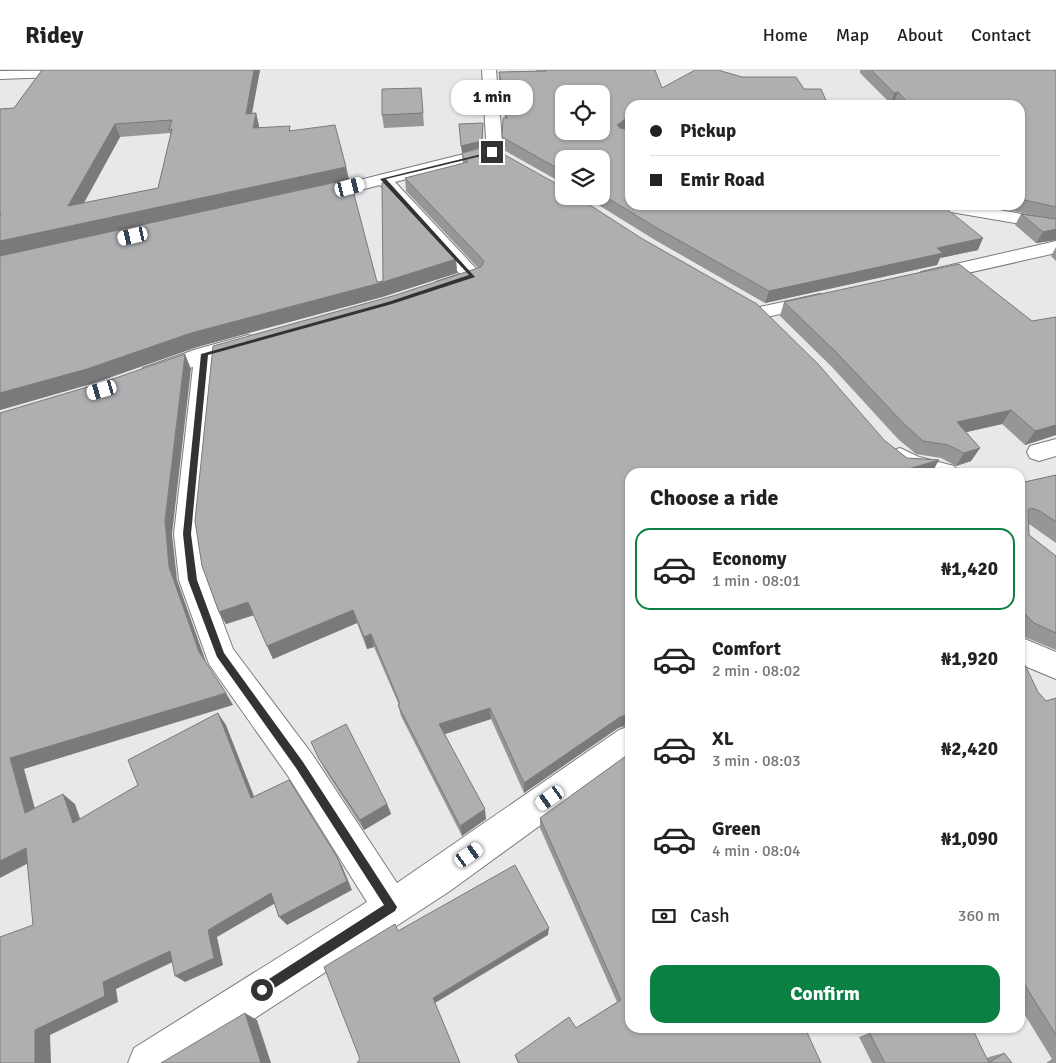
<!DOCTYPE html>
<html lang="en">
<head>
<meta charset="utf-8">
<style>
  body { margin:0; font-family:Signika,sans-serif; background:#f2f2f2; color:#222; height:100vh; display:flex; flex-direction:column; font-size:19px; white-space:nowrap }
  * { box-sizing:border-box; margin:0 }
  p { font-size:16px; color:#767676 }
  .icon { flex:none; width:28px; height:28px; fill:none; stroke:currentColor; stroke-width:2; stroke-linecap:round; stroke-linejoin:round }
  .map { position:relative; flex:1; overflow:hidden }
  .sheet { position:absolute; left:625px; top:398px; width:400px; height:565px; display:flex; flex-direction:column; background:#fff; border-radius:15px; box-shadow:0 1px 4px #0004 }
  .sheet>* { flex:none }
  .top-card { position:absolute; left:625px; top:30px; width:400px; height:110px; border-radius:15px; box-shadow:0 1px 4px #0004; display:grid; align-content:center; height:110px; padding:0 25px; background:#fff }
  .fabs { position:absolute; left:555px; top:15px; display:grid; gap:10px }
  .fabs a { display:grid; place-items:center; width:55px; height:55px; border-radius:10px; background:#fff; box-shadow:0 1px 4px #0004; font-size:25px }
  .end { position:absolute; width:22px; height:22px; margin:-11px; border:6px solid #323333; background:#fff; box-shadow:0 0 0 2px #fff }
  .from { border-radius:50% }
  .bubble { position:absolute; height:35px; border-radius:15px; background:#fff; box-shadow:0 1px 4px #0004; font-size:16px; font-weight:700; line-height:35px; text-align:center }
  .car { position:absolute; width:15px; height:30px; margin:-15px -8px; border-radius:6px; box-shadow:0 0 4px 1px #0007; background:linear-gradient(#fff 24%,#345 0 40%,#fff 0 76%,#345 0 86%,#fff 0) }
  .top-card b { display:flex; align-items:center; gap:18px; height:48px; font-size:19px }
  .top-card b+b { border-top:1px solid #e0e0e0 }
  .top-card i { width:12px; height:12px; background:#222 }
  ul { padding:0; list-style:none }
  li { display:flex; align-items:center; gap:15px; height:82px; margin:0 10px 8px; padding:0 15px; border:2px solid transparent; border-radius:15px }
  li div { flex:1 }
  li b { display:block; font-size:19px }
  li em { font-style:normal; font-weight:700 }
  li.active { border-color:#0b8043 }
  li>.icon { width:45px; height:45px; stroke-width:1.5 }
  h2 { padding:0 25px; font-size:22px; line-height:60px }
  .pay { display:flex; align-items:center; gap:12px; height:55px; padding:0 25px; font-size:19px }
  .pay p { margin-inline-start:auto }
  .action { display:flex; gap:10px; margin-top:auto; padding:10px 25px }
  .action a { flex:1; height:58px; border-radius:15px; background:#0b8043; color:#fff; font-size:20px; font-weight:700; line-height:58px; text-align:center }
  header { display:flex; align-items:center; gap:30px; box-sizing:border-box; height:70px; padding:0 25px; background:#fff; border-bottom:1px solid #e0e0e0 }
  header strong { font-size:24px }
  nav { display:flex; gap:28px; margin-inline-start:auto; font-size:18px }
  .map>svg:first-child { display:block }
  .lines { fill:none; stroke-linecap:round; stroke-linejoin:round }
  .minor-casing { stroke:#7a7a7c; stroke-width:2 }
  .minor { fill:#fff; fill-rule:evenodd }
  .wall { fill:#969697; fill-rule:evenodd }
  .shaded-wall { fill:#7a7a7b }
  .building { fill:#afaeb0; stroke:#7a7a7b; fill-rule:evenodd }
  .route { fill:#323333 }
</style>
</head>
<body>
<header>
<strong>Ridey</strong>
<nav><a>Home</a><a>Map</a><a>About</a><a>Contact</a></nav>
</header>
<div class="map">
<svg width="1056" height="993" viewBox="0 0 1056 993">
  <rect width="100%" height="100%" fill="#e8e8ea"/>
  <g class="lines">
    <g class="minor-casing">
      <path id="minor" d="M145 0 138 4 0 9V1Z
        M482 0H496L502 70 498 85 395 112 483 206 480 210 443 222 436 220 433 216 436 212 460 204 380 115 317 131 311 130 308 126 311 122 484 79 486 70Z
        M930 135H970L1056 150V160L939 140 933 139Z
        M1056 171V183L928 212 921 210 918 206 921 202Z
        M820 224 827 226 830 230 827 234 762 248 755 246 752 242 755 238Z
        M248 265 256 267 259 272 256 277 215 290 200 464 207 510 233 579 312 684 397 813 619 660 630 656V690L450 821 186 993H128L134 978 367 832 288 706 209 594 179 510 174 464 193 297 151 310 143 308 140 303 143 298 197 279Z
        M1056 369V386L1039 391 1030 388 1027 382 1030 376Z
        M900 378 919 387 954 396 957 402C937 405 900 408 888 387L891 381Z
        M1020 567 1056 582V609L1020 594Z"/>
    </g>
    <use href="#minor" class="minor"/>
  </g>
  <path class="wall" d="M42 0H260L252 44 256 43 259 57 291 60 346 97 349 110 377 212 383 211 456 189 457 203 382 227 197 277 94 313 0 340V39L14 38ZM170 63 171 65 158 118 84 133 120 67Z
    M536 0H655L630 35V60L626 58 625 59 978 180 940 188 937 195 765 233 655 170 584 126H601V89H564V114L502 79V67L505 48 499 13V2L537 1Z
    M860 0H1056V170L1036 173 1015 155 1021 144 1043 147 1003 139 999 135H1020V35H897L894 32 891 34 860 3Z
    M421 18 424 56 384 58 382 45Z
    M462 83 884 370 907 388 939 390 932 402H630V655L618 658 524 723 491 649 445 664 486 749 462 766 401 646 398 635H399L374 577 367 579 357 553 273 589 254 545 226 554 219 542 396 225 478 198 406 121 405 108 463 94Z
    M1056 177V191L1051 186Z
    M784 232 1032 251 1056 247V365L1025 375 1002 354 966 362 980 378 971 391 956 396 941 388 916 384 898 369 832 297 780 246Z
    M1056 405V473L1029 454V465L1056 486V580L1022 566 1020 563V413Z
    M1020 595 1038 622 1046 631 1056 628V993H1046L1052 989 1020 937Z
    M311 672 387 734 391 744 364 760 325 700Z
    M540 748 821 993H518L516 989 515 985 576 958 617 932 540 758Z
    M882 958 987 988 989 987 1004 983 1012 993H872L859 967Z"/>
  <path class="shaded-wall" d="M254 0H260L249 57 246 44Z
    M898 22 894 32 891 34 894 23Z
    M256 43 259 56 256 71 253 58Z
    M628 47 626 58 616 66 617 55Z
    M483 53 482 77 462 83 461 76Z
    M115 54 120 67 75 149 68 136Z
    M346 97 349 110 0 187V171Z
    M1056 159V170L1036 173 1043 162Z
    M983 168 978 180 940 188 937 195 765 233 769 221 937 178Z
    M456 189 457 203 382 227 197 277 94 313 0 340V323L191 263 380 213Z
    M185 284 191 299 172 464 177 510 207 595 199 582 169 497 165 450Z
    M1011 340 1002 354 949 366 957 352Z
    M1056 355V365L1025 375 1035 361Z
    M980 378 971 391 956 396 964 383Z
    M939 390 932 402H898Z
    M248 532 254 545 226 554 219 542Z
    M353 540 357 553 273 589 267 576Z
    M371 564 374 577 367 579 364 567Z
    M226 623 233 635 24 699 39 753 25 743 10 688Z
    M490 638 491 649 442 665 439 654Z
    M218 643 226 655 259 739 251 728Z
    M630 644 629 654 618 658 524 723V713L620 647Z
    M63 724 75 734 85 763 73 753Z
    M387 734 391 744 364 760 360 750Z
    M485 739 486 749 462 766 460 756Z
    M26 778 40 787 0 808V791Z
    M337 787 342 796 352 820 287 855 279 847Z
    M271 823 279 831 217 867 223 895 185 912 175 906 208 860Z
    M549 858 548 865 435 933 460 993 433 928Z
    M170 881 181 888 116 919 118 932 50 965 51 993H35V960L103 912Z
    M245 943 257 950 271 993H261Z"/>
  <path class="building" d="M42 0H254L246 44 256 43 253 58 290 56 289 61 335 55 346 97 0 171V146L1 144H0V39L14 38ZM172 50 169 60 172 59 158 118 68 136 115 54Z
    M546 0H655L662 18 695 0H718L742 7H796L804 19H821L828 35H630V48L628 47 617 55 620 58 630 60V135H942L983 168 937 178 943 183 769 221 657 158 601 124V89H564V102L502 67 503 48H507L499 2 546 1ZM564 24H601V61H564Z
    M871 0H1056V137L1020 129V35H910L898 22 894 23Z
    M421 18 423 43 382 45V19Z
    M483 53 482 71 461 76 459 54Z
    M489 76 564 118V126H576L641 168 757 234 819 295 884 370 907 388 939 390 898 402H630V644L620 647 524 713 490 638 439 654 485 739 460 756 398 635 400 634 371 564 364 567 353 540 267 576 248 532 219 542 202 496 195 451 213 276 396 225 481 197 484 191 405 108 468 92 463 87 462 83Z
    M350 109 377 212 383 211 382 113H385L456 189 380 213 191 263 87 299 0 323V186Z
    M1021 144 1056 149V159L1043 162Z
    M959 194 1032 251 1056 247V355L1035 361 1011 340 957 352 980 378 964 383 948 375 923 371 905 355 837 283 784 232Z
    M185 284 165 450 169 497 199 582 226 623 10 688 25 743 63 724 73 753 138 715 128 690 218 643 251 728 289 710 337 787 347 811 279 847 271 823 208 860 214 888 175 906 170 881 103 912 105 926 35 960V993H0V867L33 855 26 778 0 791V343L104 312Z
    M1056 405V452L1040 441 1031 438 1028 440 1029 465 1056 486V563L1034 553 1022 541 1020 540V413Z
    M1020 595H1025L1038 622 1046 631 1056 628V965L1020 907Z
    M346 654 387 734 360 750 319 689 311 672Z
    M630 683V958H805L821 993H519L515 985 569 947 576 958 621 930 540 748Z
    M515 795 549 858 433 928 460 993H357L360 989 324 897 395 854 398 861Z
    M245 943 261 993H161Z
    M882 958H972L989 993 1004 983 1012 993H885L869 962Z"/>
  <path class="route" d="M494 81V83L386 109 475 207 392 234 208 285 191 464 197 510 224 583 303 692 397 837 395 841 262 926 256 920 258 916 384 835 296 698 217 587 188 510 183 464 201 284 388 232 469 205 380 109Z"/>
</svg>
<div class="fabs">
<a><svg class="icon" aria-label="locate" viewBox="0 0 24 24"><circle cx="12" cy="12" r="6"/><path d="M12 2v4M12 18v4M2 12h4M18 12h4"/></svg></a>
<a><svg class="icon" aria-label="layers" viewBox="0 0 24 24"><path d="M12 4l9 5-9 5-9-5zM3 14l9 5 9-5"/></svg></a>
</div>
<i class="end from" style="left:262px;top:920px"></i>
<i class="end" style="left:492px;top:82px"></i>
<div class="bubble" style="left:451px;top:10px;width:82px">1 min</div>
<i class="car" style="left:350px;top:117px;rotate:76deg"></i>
<i class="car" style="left:133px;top:166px;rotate:257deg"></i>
<i class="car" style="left:102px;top:320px;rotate:254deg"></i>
<i class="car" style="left:550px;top:728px;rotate:235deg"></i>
<i class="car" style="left:469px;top:785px;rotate:55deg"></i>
<div class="top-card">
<b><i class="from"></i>Pickup</b>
<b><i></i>Emir Road</b>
</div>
<section class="sheet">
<h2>Choose a ride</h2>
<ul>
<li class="active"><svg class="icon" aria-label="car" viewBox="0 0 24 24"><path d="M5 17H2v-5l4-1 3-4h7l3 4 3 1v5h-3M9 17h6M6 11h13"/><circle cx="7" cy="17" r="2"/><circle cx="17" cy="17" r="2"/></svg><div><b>Economy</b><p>1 min · 08:01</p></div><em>₦1,420</em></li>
<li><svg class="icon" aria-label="car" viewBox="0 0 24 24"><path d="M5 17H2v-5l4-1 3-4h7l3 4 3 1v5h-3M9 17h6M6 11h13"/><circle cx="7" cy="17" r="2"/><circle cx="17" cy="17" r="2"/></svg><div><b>Comfort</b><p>2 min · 08:02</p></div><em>₦1,920</em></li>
<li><svg class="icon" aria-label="car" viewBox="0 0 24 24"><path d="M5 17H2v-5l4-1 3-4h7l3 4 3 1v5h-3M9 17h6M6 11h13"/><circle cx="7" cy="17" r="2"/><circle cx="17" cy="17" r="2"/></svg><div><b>XL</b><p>3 min · 08:03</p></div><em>₦2,420</em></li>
<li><svg class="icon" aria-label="car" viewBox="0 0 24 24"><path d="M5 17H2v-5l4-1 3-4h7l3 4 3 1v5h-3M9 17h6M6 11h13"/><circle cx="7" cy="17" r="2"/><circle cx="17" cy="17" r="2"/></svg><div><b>Green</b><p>4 min · 08:04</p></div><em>₦1,090</em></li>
</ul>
<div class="pay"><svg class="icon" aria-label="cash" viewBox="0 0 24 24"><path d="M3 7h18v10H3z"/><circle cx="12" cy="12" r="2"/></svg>Cash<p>360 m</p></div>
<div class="action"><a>Confirm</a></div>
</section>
</div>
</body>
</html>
